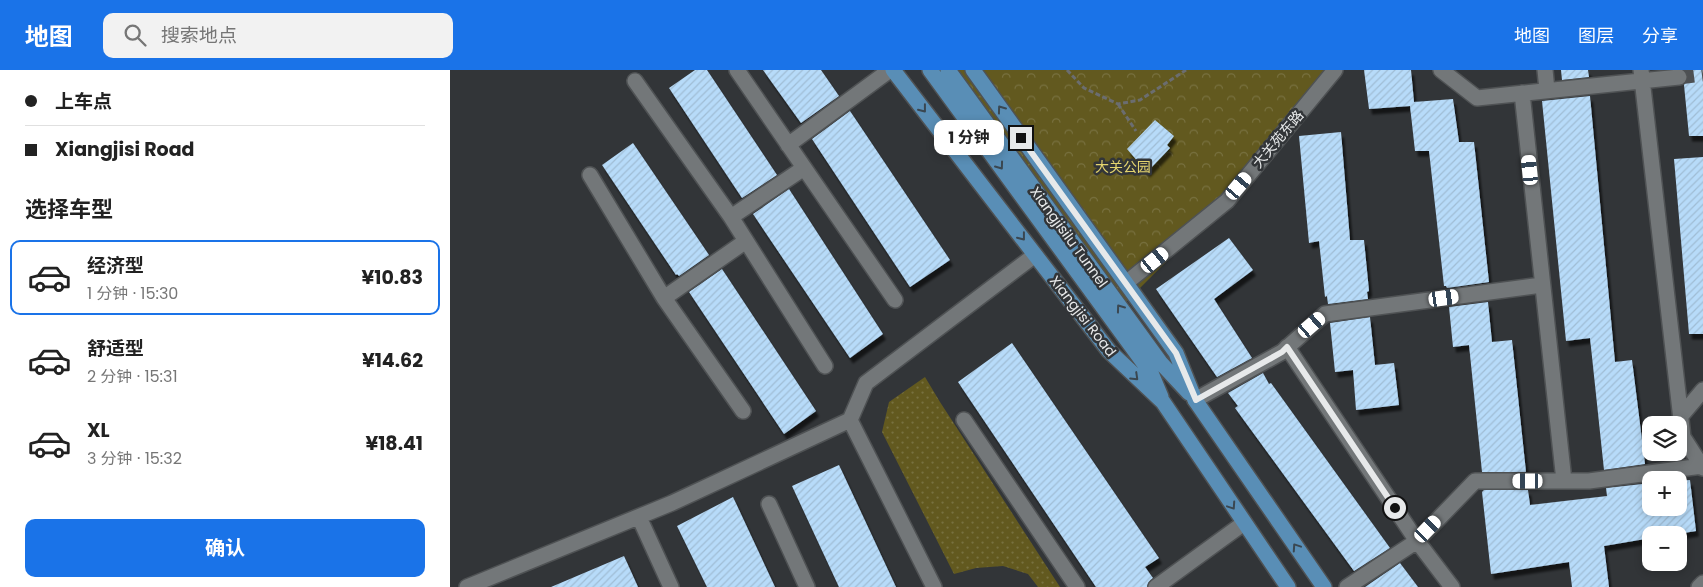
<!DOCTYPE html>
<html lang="zh">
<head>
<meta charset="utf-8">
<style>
  body { margin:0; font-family:Poppins,"Noto Sans SC",sans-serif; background:#f2f2f2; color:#222; height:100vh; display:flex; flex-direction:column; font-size:19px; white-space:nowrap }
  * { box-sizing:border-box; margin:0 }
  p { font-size:16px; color:#767676 }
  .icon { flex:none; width:28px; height:28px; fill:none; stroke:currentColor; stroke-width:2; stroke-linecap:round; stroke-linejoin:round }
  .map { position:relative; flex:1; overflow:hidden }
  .sheet { display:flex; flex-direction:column; background:#fff; width:450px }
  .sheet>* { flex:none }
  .hud { display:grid; align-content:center; height:110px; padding:0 25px; background:#fff }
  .tools { position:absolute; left:1192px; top:346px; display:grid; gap:10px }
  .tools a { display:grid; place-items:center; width:45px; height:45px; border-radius:10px; background:#fff; box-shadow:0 2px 8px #0003; font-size:25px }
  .end { position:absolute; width:22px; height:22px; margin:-11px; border:6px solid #e7e9ea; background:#111; box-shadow:0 0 0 2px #111 }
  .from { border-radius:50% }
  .bubble { position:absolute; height:35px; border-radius:10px; background:#fff; box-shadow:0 2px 8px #0003; font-size:16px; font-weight:700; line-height:35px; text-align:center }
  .car { position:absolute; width:15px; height:30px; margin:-15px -8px; border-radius:6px; box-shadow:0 0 4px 1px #0007; background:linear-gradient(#fff 24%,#345 0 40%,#fff 0 76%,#345 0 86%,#fff 0) }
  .hud b { display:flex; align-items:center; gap:18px; height:48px; font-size:19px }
  .hud b+b { border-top:1px solid #e0e0e0 }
  .hud i { width:12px; height:12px; background:#222 }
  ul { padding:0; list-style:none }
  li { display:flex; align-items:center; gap:15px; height:75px; margin:0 10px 8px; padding:0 15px; border:2px solid transparent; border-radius:10px }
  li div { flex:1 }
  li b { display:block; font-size:19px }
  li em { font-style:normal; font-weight:700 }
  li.active { border-color:#1a73e8 }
  li>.icon { width:45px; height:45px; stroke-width:1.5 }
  h2 { padding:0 25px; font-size:22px; line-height:60px }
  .button { display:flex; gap:10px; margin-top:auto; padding:10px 25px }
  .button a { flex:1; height:58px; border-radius:10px; background:#1a73e8; color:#fff; font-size:20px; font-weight:700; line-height:58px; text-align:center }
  header { display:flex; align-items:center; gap:30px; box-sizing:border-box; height:70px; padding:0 25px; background:#1a73e8; color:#fff }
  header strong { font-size:24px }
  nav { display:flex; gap:28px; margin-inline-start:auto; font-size:18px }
  .search { width:350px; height:45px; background:#f2f2f2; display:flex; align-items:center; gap:12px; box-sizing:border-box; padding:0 18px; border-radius:10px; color:#767676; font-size:19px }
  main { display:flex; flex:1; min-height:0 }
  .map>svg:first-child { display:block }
  .grass { fill:url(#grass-dots) }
  .park { fill:url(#park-crowns) }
  .building { fill:url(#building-hatch); filter:url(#shadow) }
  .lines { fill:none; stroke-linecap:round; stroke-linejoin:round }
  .minor-tunnel { stroke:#4d5053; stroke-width:15; stroke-dasharray:15 8; stroke-linecap:butt }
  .minor-casing { stroke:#4f5254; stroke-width:18 }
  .major-casing { stroke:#4f5254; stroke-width:18 }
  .path { stroke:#6b6d70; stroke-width:3; stroke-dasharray:5 2.5; stroke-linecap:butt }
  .minor { stroke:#737779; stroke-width:15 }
  .major { stroke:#598eb6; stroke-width:15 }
  .oneway { stroke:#3a4751 }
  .route { stroke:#e7e9ea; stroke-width:6 }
  .labels { text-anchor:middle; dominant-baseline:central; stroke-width:5; stroke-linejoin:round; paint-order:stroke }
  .street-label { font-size:14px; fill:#e7e9ea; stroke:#323538 }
  .park-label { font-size:14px; fill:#e4d46e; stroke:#323538 }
</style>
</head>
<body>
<header>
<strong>地图</strong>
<div class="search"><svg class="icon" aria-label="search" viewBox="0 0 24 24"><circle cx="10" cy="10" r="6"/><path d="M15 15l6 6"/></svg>搜索地点</div>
<nav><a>地图</a><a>图层</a><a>分享</a></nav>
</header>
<main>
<section class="sheet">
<div class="hud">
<b><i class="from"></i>上车点</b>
<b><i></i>Xiangjisi Road</b>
</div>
<h2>选择车型</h2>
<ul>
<li class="active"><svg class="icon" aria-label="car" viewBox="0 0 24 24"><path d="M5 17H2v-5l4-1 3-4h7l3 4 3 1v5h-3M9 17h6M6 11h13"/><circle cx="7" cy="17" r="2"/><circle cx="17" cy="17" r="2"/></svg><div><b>经济型</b><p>1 分钟 · 15:30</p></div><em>¥10.83</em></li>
<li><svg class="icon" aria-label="car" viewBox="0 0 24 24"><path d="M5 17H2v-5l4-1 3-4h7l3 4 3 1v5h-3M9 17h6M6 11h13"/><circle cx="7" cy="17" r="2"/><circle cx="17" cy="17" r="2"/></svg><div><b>舒适型</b><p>2 分钟 · 15:31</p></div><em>¥14.62</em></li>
<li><svg class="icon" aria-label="car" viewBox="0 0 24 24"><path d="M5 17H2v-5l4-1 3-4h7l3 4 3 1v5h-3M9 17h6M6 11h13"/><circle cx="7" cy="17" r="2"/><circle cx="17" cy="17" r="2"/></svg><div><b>XL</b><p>3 分钟 · 15:32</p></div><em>¥18.41</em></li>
</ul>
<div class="button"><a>确认</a></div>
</section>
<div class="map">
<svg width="1253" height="517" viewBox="0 0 1253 517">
  <defs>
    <pattern id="grass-dots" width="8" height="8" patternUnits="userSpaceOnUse" patternTransform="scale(1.25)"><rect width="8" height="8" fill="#62591f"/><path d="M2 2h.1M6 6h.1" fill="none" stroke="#787140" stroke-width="1.8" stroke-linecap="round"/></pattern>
    <pattern id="park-crowns" width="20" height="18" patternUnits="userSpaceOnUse" patternTransform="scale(1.25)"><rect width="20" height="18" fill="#62591f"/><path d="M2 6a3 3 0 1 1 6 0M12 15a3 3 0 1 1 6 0" fill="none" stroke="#787140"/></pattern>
    <pattern id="building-hatch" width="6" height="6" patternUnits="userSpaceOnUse" patternTransform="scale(1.25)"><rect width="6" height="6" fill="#b7dbf9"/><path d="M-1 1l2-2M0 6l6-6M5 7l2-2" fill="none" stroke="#a0bdd5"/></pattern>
    <filter id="shadow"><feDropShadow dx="3" dy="5.5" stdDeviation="1" flood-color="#0009"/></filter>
  </defs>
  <rect width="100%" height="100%" fill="#323538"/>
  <path class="grass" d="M475 307 490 332 610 517H588L578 504 553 496 526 498 504 504 432 362 439 332Z"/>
  <path class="park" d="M491 0H885L777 131 660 248Z"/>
  <path class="building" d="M245 0H257L327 105 292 128 219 18Z
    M313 0H371L389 26 351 53Z
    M914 0H961L964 32 1003 29 1009 72H1024L1039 212 997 218 996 216H994L979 81H965L960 36 919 39Z
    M1111 0H1138L1139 7 1112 10Z
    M1235 0H1253V66H1239L1234 15 1238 7Z
    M1140 26 1165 292 1182 290 1195 394 1154 400 1140 268 1116 271 1092 31Z
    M400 41 500 190 460 217 362 69Z
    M705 50 724 66 717 75 720 78 697 102 677 79Z
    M891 62 900 170H914L919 221 917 222 918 229 878 234 877 226 875 227 869 171 859 173 849 66Z
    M183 73 259 185 229 206 227 204 226 205 152 95Z
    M1253 87V264H1239L1224 89Z
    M339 119 433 264 400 288 303 144Z
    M779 168 803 200 764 229 802 288 767 307 706 219Z
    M272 199 366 341 334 364 239 222Z
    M1038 232 1042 272 1062 270 1076 402H1032L1019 275 1003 277 999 237Z
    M920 247 925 295 944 293 949 335 906 340 903 300 885 302 880 253Z
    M562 273 709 488 695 497 703 508 698 513 697 517H646L508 312Z
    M813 303 819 314 821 313 940 478 904 501 785 338 788 336 778 323Z
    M389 395 446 517H389L342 416Z
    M1240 410 1246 461 1222 465H1201V468L1154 476 1159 517H1122L1119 492 1041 504 1032 422 1034 420H1078L1080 435 1157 426 1156 418 1201 413V438H1229V411Z
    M283 427 325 517H257L227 456Z
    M174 486 188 517H101Z
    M950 493 968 517H915Z"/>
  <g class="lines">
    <path class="minor-tunnel" d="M1229 7 1253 4"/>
    <g class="minor-casing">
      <path id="minor" d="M287 0 445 230
        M991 0 1027 28 1229 7
        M1095 0 1097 20
        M1191 0 1233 367 1253 398
        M185 11 281 147 375 296
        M1072 23 1114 411
        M338 75 440 0
        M140 105 214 228
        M281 147 354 98
        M676 213 777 131 885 0
        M837 277 967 471 1002 517
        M745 330 832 282 875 244 1092 215
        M293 341 214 228 296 171
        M1231 346 1253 320
        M400 350 484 517
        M514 350 627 517
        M319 434 357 517
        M189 447 221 517
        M17 517 222 433 400 350 416 313 585 185
        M706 517 794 453
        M897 517 967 471 1025 411H1139L1252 396
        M1249 517 1253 513"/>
    </g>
    <g class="major-casing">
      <path id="major" d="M443 0 659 281 713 332 838 517
        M480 0 701 303 711 327
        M498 0 710 292 739 323
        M523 0 726 283 745 330 874 517"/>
    </g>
    <path class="path" d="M617 0 634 18 668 34 690 30 736 0
      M668 34 686 61"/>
    <use href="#minor" class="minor"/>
    <use href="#major" class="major"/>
  </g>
  <defs><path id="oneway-chevron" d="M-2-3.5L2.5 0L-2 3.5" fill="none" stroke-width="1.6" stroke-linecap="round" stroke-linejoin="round" transform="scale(1.25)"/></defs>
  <g class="oneway">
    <use href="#oneway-chevron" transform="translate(473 39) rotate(52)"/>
    <use href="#oneway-chevron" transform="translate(551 39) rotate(-126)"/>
    <use href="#oneway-chevron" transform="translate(550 96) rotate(54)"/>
    <use href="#oneway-chevron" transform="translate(572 167) rotate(52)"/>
    <use href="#oneway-chevron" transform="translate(670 238) rotate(-126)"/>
    <use href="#oneway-chevron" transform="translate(685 307) rotate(44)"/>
    <use href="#oneway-chevron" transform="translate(782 436) rotate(56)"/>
    <use href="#oneway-chevron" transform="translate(846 477) rotate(-124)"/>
  </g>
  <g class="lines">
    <path class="route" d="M571 68 726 283 746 330 832 282 837 277 945 438"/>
  </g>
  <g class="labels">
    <g class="street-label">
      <text transform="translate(828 69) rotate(-50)">大关苑东路</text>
      <text transform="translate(619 167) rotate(54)">Xiangjisilu Tunnel</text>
      <text transform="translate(633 246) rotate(52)">Xiangjisi Road</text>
    </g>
    <g class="park-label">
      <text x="673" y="97">大关公园</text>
    </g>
  </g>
</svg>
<div class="tools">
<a><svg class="icon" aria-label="layers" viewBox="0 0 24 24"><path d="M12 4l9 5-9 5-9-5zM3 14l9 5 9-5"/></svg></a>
<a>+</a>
<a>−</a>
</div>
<i class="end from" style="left:945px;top:438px"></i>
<i class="end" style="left:571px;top:68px"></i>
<div class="bubble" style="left:484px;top:50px;width:70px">1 分钟</div>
<i class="car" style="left:1080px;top:100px;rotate:354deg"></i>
<i class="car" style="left:789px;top:116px;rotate:40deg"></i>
<i class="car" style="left:705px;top:190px;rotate:51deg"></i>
<i class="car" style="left:994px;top:228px;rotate:82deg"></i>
<i class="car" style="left:862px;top:255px;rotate:49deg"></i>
<i class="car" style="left:1078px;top:411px;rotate:270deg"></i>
<i class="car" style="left:978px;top:459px;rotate:44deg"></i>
</div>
</main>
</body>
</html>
